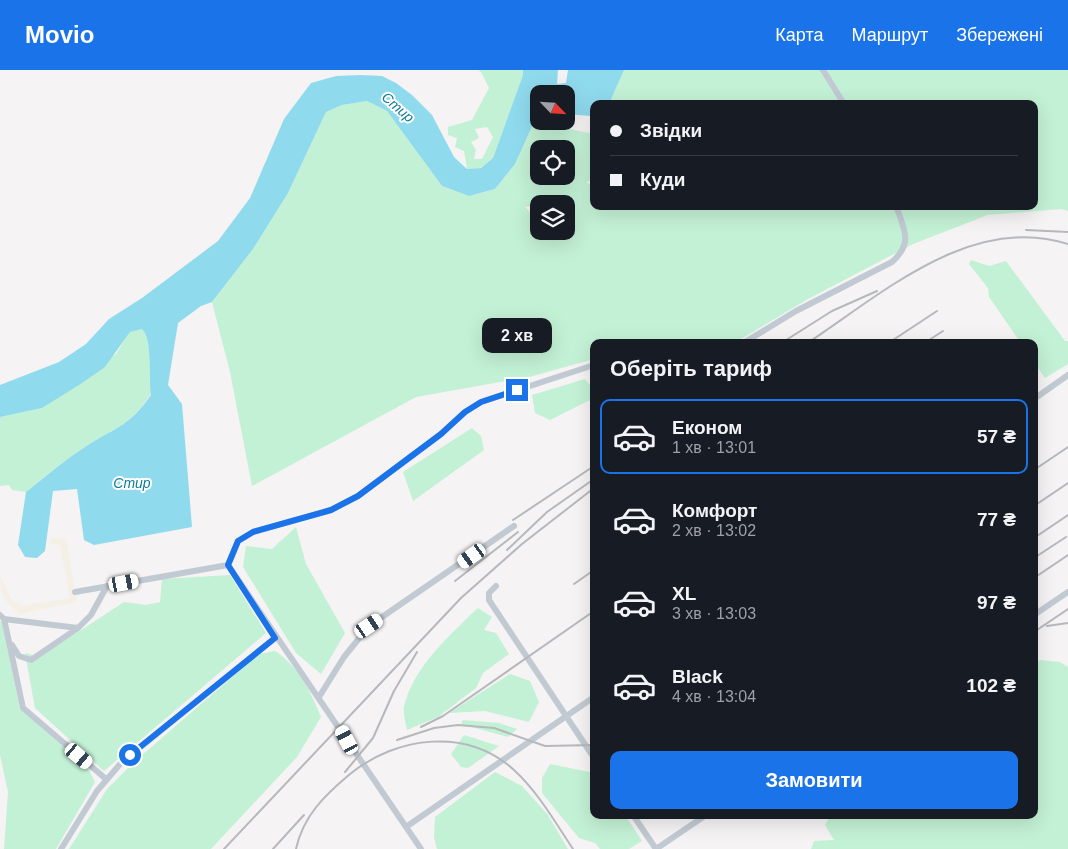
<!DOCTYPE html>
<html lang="uk">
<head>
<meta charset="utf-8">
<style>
  body { margin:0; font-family:Arial,sans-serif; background:#20242c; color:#f1f3f6; height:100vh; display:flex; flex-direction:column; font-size:19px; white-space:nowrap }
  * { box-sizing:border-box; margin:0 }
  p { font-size:16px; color:#9ea1a6 }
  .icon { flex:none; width:28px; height:28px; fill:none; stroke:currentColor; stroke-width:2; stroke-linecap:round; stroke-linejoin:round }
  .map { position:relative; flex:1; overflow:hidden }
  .side { position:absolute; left:590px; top:269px; width:448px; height:480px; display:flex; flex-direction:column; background:#171b24; border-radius:10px; box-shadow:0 5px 20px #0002 }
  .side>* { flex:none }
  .guide { position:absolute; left:590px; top:30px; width:448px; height:110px; border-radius:10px; box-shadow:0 5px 20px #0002; display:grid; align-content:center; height:110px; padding:0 20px; background:#171b24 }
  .needle { width:32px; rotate:115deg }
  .buttons { position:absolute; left:530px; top:15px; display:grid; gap:10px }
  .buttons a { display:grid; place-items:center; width:45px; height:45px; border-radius:10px; background:#171b24; box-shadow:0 5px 20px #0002; font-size:25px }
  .end { position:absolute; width:22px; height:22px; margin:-11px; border:6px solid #1a73e8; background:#fff; box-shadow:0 0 0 2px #fff }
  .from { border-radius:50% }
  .bubble { position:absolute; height:35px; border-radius:10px; background:#171b24; box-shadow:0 5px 20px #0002; font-size:16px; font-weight:700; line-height:35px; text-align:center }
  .car { position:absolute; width:15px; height:30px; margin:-15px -8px; border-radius:6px; box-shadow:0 0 4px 1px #0007; background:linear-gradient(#fff 24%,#345 0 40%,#fff 0 76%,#345 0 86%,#fff 0) }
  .guide b { display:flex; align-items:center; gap:18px; height:48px; font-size:19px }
  .guide b+b { border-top:1px solid #363941 }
  .guide i { width:12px; height:12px; background:#f1f3f6 }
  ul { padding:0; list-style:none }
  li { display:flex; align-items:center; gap:15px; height:75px; margin:0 10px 8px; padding:0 10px; border:2px solid transparent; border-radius:10px }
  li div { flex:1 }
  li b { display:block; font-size:19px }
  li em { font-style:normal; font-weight:700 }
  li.current { border-color:#1a73e8 }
  li>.icon { width:45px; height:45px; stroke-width:1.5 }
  h2 { padding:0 20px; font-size:22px; line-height:60px }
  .primary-button { display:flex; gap:10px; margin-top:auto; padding:10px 20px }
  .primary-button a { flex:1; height:58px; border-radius:10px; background:#1a73e8; color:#fff; font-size:20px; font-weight:700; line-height:58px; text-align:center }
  header { display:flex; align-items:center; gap:30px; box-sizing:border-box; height:70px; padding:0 25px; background:#1a73e8; color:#fff }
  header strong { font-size:24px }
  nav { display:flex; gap:28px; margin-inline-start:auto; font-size:18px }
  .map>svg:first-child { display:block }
  .green { fill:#c3f1d5; fill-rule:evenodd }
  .sand { fill:#f5f0e5 }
  .water { fill:#90daee }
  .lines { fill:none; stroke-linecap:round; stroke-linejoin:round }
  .minor { stroke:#c1cad2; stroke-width:6 }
  .rail { stroke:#b5b8bd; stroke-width:2 }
  .route { stroke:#1a73e8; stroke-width:6 }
  .labels { text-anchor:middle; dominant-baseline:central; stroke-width:4; stroke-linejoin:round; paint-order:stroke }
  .water-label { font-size:14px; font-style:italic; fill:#0c7c9b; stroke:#fff }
</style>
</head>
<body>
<header>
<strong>Movio</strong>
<nav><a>Карта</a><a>Маршрут</a><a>Збережені</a></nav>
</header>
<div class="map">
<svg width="1068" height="779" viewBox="0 0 1068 779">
  <rect width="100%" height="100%" fill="#f5f3f3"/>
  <path class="green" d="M478 0H523V5L493 88 481 98 467 99 464 81 455 77 457 68 448 65V57L472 50 489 18 481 2ZM487 57 493 67 482 89H474L476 80 471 72 479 68 475 59Z
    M624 0H1068V141L1061 139 988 145 913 174 808 229 736 272H594V289L529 307 416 327 252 416 230 302 212 232 253 179 288 123 326 42 342 35 367 31 387 41 442 116 469 126 495 119 515 94 539 41V51H551L550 55 594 64V109L586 112 594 117V136H1034V34H609ZM539 79H566V106H539ZM562 133 573 141V145L566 146V161H539V149L532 150 533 145 525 137Z
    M971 190 989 196 1006 191 1065 271H1068V294L1045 308 1034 292V272H1020L989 227 988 218 969 194Z
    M142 259C154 270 147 307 151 324 128 358 113 358 82 379 62 392 44 408 26 422L12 420 9 415 0 416V347L42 338 116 284 130 261Z
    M585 309 594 320V328L550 350 535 343 532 325Z
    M472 358 481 366 484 380 413 431 403 402Z
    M296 457 306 494 345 563 321 604 296 583 243 497 246 476 272 479Z
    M230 505 266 563 104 701 35 638 25 583 40 587 124 532 146 535 160 532 162 509Z
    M478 538 492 547 484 560 496 563 509 584 483 603 476 618 438 647 407 660C406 654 403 644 404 637 413 597 450 565 478 538Z
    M0 551 2 552 20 639 88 698 95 712 56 779H4L8 722 0 685Z
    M275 581C298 596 311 622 321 647L297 687 211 779H69L107 719 134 692 259 584Z
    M1040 590 1060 592 1068 597V779H811L814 771 834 770 825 755 831 745H1034V595Z
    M510 604 530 611 539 632 529 652 485 641 449 643Z
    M463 650 499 653 517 659 508 667 461 654Z
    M464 665 499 676 468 698 461 697 451 684Z
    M550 694 594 703V745H625L642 771 629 779H600L595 773 579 768 542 723V708Z
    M495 702 522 716 548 745 568 779H437L434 767 435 747Z"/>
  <path class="sand" d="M51 468 66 469 77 532 20 544C4 529 0 527 0 505L10 527 21 536 70 528 60 475 50 474Z"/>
  <path class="water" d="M523 0H558L557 14 566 13 568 0H624L609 34H594V44L590 46 566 44V24H539V41L515 94 495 119 469 126 442 116 387 41 367 31 342 35 326 42 288 123 253 179 212 232 201 236 178 253 168 315 182 334 192 457 94 475 84 470 77 419 53 421 45 481 37 488 25 487 18 475 26 422C44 408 62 392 82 379 113 358 128 358 151 325 148 307 153 269 142 259L130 262 105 297 82 313 42 338 0 347V315L59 292 86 274 109 249 142 228 218 171 250 128 284 49 311 13 336 6 361 5 382 6 396 13 412 25 432 45 454 87 467 99 481 98 493 88 523 5Z"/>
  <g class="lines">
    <path class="minor" d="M823 0 844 34
      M745 272 796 241 892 192C913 173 905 161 896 136
      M1034 329 1068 305
      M496 516 489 523V530L594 688
      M75 522 228 495
      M0 545 4 549 9 572 23 638 106 709
      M1034 545 1068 522
      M4 549 78 558
      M12 575 19 586 31 590 78 558 91 545 107 516
      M319 627 344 587 369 556 514 456
      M633 745 656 779
      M406 757 594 627
      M61 779 97 721 121 693 275 568
      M421 779 228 495 238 471 253 462 331 440 358 426 441 364 465 342 481 332 594 295
      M656 779 706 745"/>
    <path class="rail" d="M1026 160 1068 162
      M783 272 832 241 877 221
      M809 272C883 223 972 143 1068 174
      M890 272 937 241
      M926 272 943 261
      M1034 400 1068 377
      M1034 436 1068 413
      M513 450 594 396
      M1034 468 1068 445
      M507 480 547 442 594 409
      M1034 488 1066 467
      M1034 508 1068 485
      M455 511 518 462
      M574 514 594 500
      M1047 556 1068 553
      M1034 562 1068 539
      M421 657 443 646 594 541
      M397 670 434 658 458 655 494 658 545 676 594 675
      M345 702 373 668 394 621 417 582
      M224 779 461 528 522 474 594 418
      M273 779 304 745
      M296 779C303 746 325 725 350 704 397 666 467 657 514 700 538 722 555 752 573 779"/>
  </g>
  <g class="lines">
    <path class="route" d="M130 685 275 568 228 495 238 471 253 462 331 440 358 426 441 364 465 342 481 332 517 320"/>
  </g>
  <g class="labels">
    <g class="water-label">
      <text transform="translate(398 37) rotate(41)">Стир</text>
      <text x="132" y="413">Стир</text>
    </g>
  </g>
</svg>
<div class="buttons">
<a><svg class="needle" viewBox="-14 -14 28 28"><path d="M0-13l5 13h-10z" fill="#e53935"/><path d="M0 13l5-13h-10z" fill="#9ea1a6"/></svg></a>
<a><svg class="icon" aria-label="locate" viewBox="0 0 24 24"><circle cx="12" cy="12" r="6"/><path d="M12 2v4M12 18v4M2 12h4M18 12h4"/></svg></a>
<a><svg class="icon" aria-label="layers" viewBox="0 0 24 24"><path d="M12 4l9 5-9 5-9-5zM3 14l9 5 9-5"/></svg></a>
</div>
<i class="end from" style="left:130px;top:685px"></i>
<i class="end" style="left:517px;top:320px"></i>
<div class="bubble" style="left:482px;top:248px;width:70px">2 хв</div>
<i class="car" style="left:472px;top:486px;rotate:235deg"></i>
<i class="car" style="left:124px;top:513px;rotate:80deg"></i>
<i class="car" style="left:369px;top:556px;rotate:56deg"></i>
<i class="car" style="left:347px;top:670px;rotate:332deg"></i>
<i class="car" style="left:79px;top:686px;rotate:130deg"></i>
<div class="guide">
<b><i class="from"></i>Звідки</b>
<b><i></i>Куди</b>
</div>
<section class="side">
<h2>Оберіть тариф</h2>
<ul>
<li class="current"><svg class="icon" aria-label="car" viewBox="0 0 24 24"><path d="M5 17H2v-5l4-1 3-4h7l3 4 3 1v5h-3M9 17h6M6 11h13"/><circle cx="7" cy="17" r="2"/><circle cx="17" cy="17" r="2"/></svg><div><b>Економ</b><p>1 хв · 13:01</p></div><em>57 ₴</em></li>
<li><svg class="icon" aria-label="car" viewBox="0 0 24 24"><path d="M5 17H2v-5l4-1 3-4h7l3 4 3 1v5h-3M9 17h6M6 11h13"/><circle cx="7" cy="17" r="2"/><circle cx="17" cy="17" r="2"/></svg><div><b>Комфорт</b><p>2 хв · 13:02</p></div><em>77 ₴</em></li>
<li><svg class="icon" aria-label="car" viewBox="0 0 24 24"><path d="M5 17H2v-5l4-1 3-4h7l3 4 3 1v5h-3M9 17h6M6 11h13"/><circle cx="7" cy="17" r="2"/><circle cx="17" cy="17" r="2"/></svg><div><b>XL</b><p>3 хв · 13:03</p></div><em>97 ₴</em></li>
<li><svg class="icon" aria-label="car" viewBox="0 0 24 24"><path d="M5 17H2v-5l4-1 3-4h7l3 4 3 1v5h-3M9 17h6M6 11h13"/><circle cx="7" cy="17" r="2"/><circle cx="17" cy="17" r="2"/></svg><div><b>Black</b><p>4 хв · 13:04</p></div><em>102 ₴</em></li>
</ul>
<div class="primary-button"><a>Замовити</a></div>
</section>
</div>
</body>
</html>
